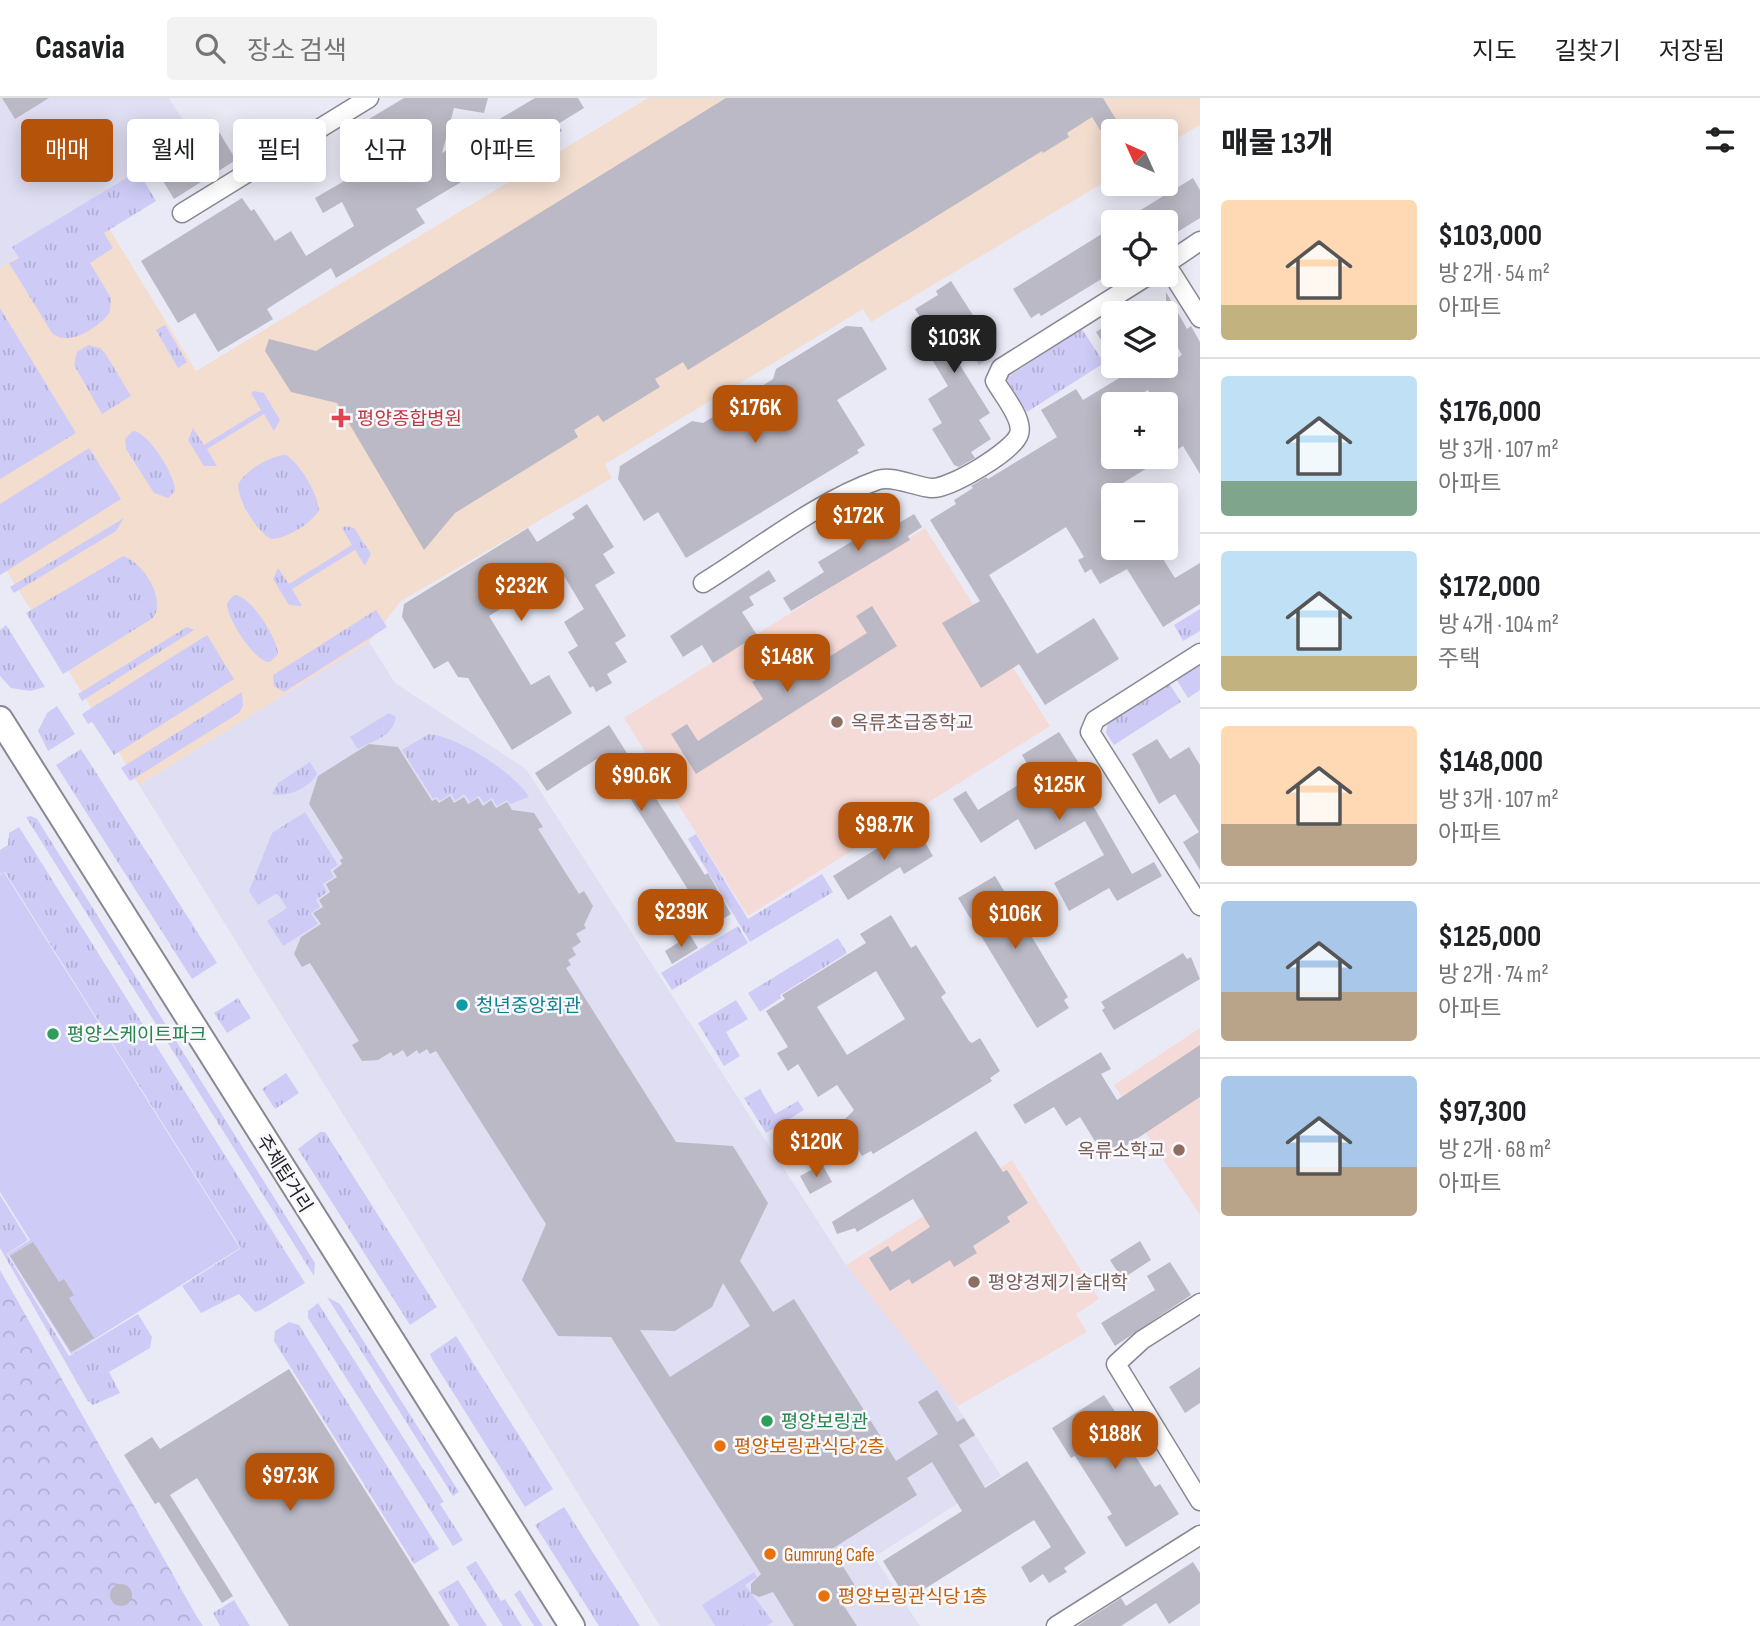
<!DOCTYPE html>
<html lang="ko">
<head>
<meta charset="utf-8">
<style>
	:root { --surface:#fff; --page:#f2f2f2; --text:#202124; --muted:#757577; --line:#e0e0e0; --accent:#b45309 }
	body { margin:0; font-family:"Sofia Sans Condensed","Noto Sans KR",sans-serif; background:var(--page); color:var(--text); height:100vh; display:flex; flex-direction:column; font-size:26px; white-space:nowrap }
	* { box-sizing:border-box; margin:0 }
	p { font-size:23px; color:var(--muted) }
	.icon { flex:none; width:38px; height:38px; fill:none; stroke:currentColor; stroke-width:2; stroke-linecap:round; stroke-linejoin:round }
	.map { position:relative; flex:1; overflow:hidden }
	.details { display:flex; flex-direction:column; background:var(--surface); width:560px }
	.details>* { flex:none }
	.top-card { position:absolute; left:21px; top:21px; width:665px; height:63px; display:flex; gap:14px }
	.needle { width:46px; rotate:315deg }
	.controls { position:absolute; left:1101px; top:21px; display:grid; gap:14px }
	.controls a { display:grid; place-items:center; width:77px; height:77px; border-radius:7px; background:var(--surface); box-shadow:0 4px 18px #0003; font-size:35px }
	.price { position:absolute; translate:-50% -60px; padding:0 16px; border-radius:14px; background:var(--accent); color:#fff; font-size:23px; line-height:46px; filter:drop-shadow(0 2px 4px #0008) }
	.price::after { content:''; position:absolute; left:50%; top:42px; width:21px; height:16px; margin-left:-10px; background:inherit; clip-path:polygon(0 0,100% 0,50% 100%) }
	.price.active { background:#222; color:#fff }
	ul { padding:0; list-style:none }
	li { display:flex; align-items:center; gap:21px; height:175px; padding:0 21px }
	li+li { border-top:2px solid var(--line) }
	li span { display:grid; place-items:center; flex:none; width:196px; height:140px; border-radius:7px; color:#555 }
	li>.icon { margin-inline-start:auto }
	span .icon { width:84px; height:84px; fill:#fffc; stroke-width:1 }
	li b { font-size:30px }
	h2 { display:flex; justify-content:space-between; align-items:center; height:84px; padding:0 21px; font-size:30px }
	.pill { padding:0 24px; border-radius:7px; background:var(--surface); box-shadow:0 4px 18px #0003; font-size:24px; line-height:63px }
	.pill.active { background:var(--accent); color:#fff }
	header { display:flex; align-items:center; gap:42px; box-sizing:border-box; height:98px; padding:0 35px; background:var(--surface); border-bottom:2px solid var(--line) }
	header strong { font-size:33px }
	nav { display:flex; gap:38px; margin-inline-start:auto; font-size:24px }
	.search { width:490px; height:63px; background:var(--page); display:flex; align-items:center; gap:18px; box-sizing:border-box; padding:0 24px; border-radius:7px; color:var(--muted); font-size:26px }
	main { display:flex; flex:1; min-height:0 }
	.map>svg:first-child { display:block }
	.built { fill:#dfdef2 }
	.education { fill:#f5dbd8 }
	.medical { fill:#f2ddcf }
	.grass { fill:url(#grass-tufts) }
	.park { fill:url(#park-crowns) }
	.garden { fill:#ceccf7 }
	.building { fill:#bab9c5; fill-rule:evenodd }
	.lines { fill:none; stroke-linecap:round; stroke-linejoin:round }
	.minor-casing { stroke:#888893; stroke-width:21 }
	.secondary-casing { stroke:#888893; stroke-width:28 }
	.minor { stroke:#fff; stroke-width:18 }
	.secondary { stroke:#fff; stroke-width:24 }
	.health-dot { fill:#e0444e; stroke:#f8f8fd; stroke-width:2.5 }
	.education-dot { fill:#8d6e63; stroke:#f8f8fd; stroke-width:2.5 }
	.culture-dot { fill:#0f9aa8; stroke:#f8f8fd; stroke-width:2.5 }
	.leisure-dot { fill:#2e9e5b; stroke:#f8f8fd; stroke-width:2.5 }
	.food-dot { fill:#e8710a; stroke:#f8f8fd; stroke-width:2.5 }
	.labels { text-anchor:middle; stroke-width:5; stroke-linejoin:round; paint-order:stroke }
	.health-label { font-size:19px; fill:#be3a42; stroke:#f8f8fd; text-anchor:start }
	.education-label { font-size:19px; fill:#785e54; stroke:#f8f8fd; text-anchor:start }
	.culture-label { font-size:19px; fill:#0d838f; stroke:#f8f8fd; text-anchor:start }
	.leisure-label { font-size:19px; fill:#27864d; stroke:#f8f8fd; text-anchor:start }
	.street-label { font-size:19px; fill:#242428; stroke:#f8f8fd }
	.food-label { font-size:19px; fill:#c56008; stroke:#f8f8fd; text-anchor:start }
</style>
</head>
<body>
<header>
<strong>Casavia</strong>
<div class="search"><svg class="icon" aria-label="search" viewBox="0 0 24 24"><circle cx="10" cy="10" r="6"/><path d="M15 15l6 6"/></svg>장소 검색</div>
<nav><a>지도</a><a>길찾기</a><a>저장됨</a></nav>
</header>
<main>
<div class="map">
<svg width="1200" height="1528" viewBox="0 0 1200 1528">
	<defs>
		<pattern id="grass-tufts" width="24" height="20" patternUnits="userSpaceOnUse" patternTransform="scale(1.75)"><rect width="24" height="20" fill="#ceccf7"/><path d="M3 7l-1-3M5 7V3M7 7l1-3M15 17l-1-3M17 17v-4M19 17l1-3" fill="none" stroke="#b1afd4"/></pattern>
		<pattern id="park-crowns" width="20" height="18" patternUnits="userSpaceOnUse" patternTransform="scale(1.75)"><rect width="20" height="18" fill="#ceccf7"/><path d="M2 6a3 3 0 1 1 6 0M12 15a3 3 0 1 1 6 0" fill="none" stroke="#b1afd4"/></pattern>
	</defs>
	<rect width="100%" height="100%" fill="#eaeaf6"/>
	<path class="built" d="M0,0H169L193,38L96,109L0,170Z
		M369,544L395,585L526,671L846,1167L944,1288L1001,1378L874,1459L920,1528H660L139,687Z"/>
	<path class="education" d="M925,430L1050,628L748,818L624,620Z
		M1200,930V1117L1114,987Z
		M1012,1062L1099,1201L1076,1216L1087,1234L958,1308L846,1167Z"/>
	<path class="medical" d="M648,0H1200V27L1166,47V33H1113V79L871,224L863,211L605,366L612,380L401,503L369,544L139,687L0,462V170L96,109L196,273Z"/>
	<path class="grass" d="M138,73L156,103L104,135L113,150L90,165L111,200L110,214C100,229 68,250 52,235L9,165L19,160L12,149Z
		M0,210L76,335L0,381Z
		M979,225L997,254L979,267L974,259L987,251L973,229Z
		M165,227L187,264L178,270L156,232Z
		M1082,231L1104,265L1027,314L1006,280Z
		M88,247L100,250L105,255L131,298L102,316L74,267L77,254Z
		M254,293L264,295L280,322L274,333L264,316L207,351L217,368H204L188,342L193,330L204,347L261,312L251,295Z
		M133,333C147,332 176,378 175,393L168,400L154,395L126,351L125,341Z
		M89,350L121,401L0,477V406Z
		M286,357C301,367 317,394 319,412C312,425 286,441 271,441C256,432 239,405 238,387C244,373 271,357 286,357Z
		M124,420L116,433L14,495L10,489Z
		M346,428L354,430L371,456L365,468L355,452L292,491L302,508L289,507L273,481L278,470L289,486L352,447L342,430Z
		M123,458C143,464 167,502 153,520L63,576L26,515Z
		M234,497C250,496 278,541 278,556L270,564C255,565 226,519 227,505Z
		M1200,511V533L1183,543L1174,527Z
		M376,512L387,529L284,594L274,588L273,577Z
		M6,527L45,589L30,593L11,590L0,578V532Z
		M187,529L194,532L82,603L78,596Z
		M207,537L234,581L114,657L92,624L88,626L82,616Z
		M1200,565V592L1188,600L1176,581Z
		M1169,585L1181,604L1114,647L1106,635L1108,624Z
		M242,594L243,608L239,615L130,683L121,670Z
		M57,608L75,636L48,653L38,633L47,615Z
		M389,615L396,619C392,640 373,642 358,651L350,639Z
		M429,636C459,639 513,674 529,699L510,706L507,702L497,708L492,700L484,705L479,698L470,704L464,696L455,703L451,696L440,703L437,699L433,701L402,652Z
		M81,651L217,865L192,881L56,667Z
		M310,664L317,676C310,690 286,700 272,696L278,685Z
		M305,714L338,767L330,772L334,779L323,786L327,794L316,802L320,809L311,815L318,826L283,848L267,823L287,810L277,795L258,807L249,793L272,735Z
		M31,718L37,721L315,1165L314,1178L26,719Z
		M19,729L305,1185L261,1212L255,1214L239,1196L201,1215L182,1188L241,1150L5,774L0,776V752L8,747L9,735Z
		M696,736L748,821L822,776L833,794L750,844L688,741Z
		M738,828L748,845L672,892L661,875Z
		M838,840L847,855L780,897L781,900L760,914L748,895Z
		M238,900L251,920L227,935L214,915Z
		M736,902L748,921L726,934L740,958L724,968L698,925Z
		M286,975L299,995L275,1011L262,991Z
		M760,991L775,1016L798,1003L804,1012L766,1035L744,1000Z
		M320,1034H325L437,1209L410,1227L298,1051Z
		M0,1097L28,1142L7,1156L69,1258L138,1216L152,1239L150,1250L109,1274L120,1295L93,1307L87,1302L0,1150Z
		M327,1199L340,1206L459,1394L453,1398Z
		M318,1205L444,1404L440,1406L463,1442L453,1448L308,1220V1213Z
		M289,1224L299,1227L439,1451L414,1466L274,1243L275,1233Z
		M456,1238L553,1391L525,1409L432,1261L430,1256Z
		M564,1409L640,1528H599L535,1427Z
		M476,1463L501,1503L505,1501L522,1528H503L466,1469Z
		M754,1474L757,1479L745,1487L773,1524L767,1528H715L702,1507Z
		M458,1482L487,1528H459L438,1494Z
		M520,1492L543,1528H534L514,1496Z
		M234,1502L250,1528H220L213,1515Z"/>
	<path class="park" d="M0,1172L197,1519L203,1528H0Z"/>
	<path class="garden" d="M4,774L240,1150L71,1256L8,1156L30,1142L0,1094V777Z"/>
	<path class="building" d="M2,0H49L15,21Z
		M404,0H488L484,15L454,10L442,55L535,0H578L584,10L558,26L562,33L492,75L488,68L416,111L425,125L336,180L331,170L267,211L273,221L218,254L195,215L178,225L141,163L242,100L251,113L254,111L275,143L291,133L306,158L354,128L342,104L323,115L315,100L384,60L364,28L370,24L369,21Z
		M726,0H1103L1123,33H1113V53L1092,19L1067,35L1069,39L1043,55L1042,53L688,272L683,264L655,281L660,289L603,324L598,317L574,332L578,339L455,415L424,452L337,305L291,294L265,253L269,241L316,253Z
		M216,29L236,62L174,101L154,68Z
		M1193,80L1200,92V120L1166,141V124H1121Z
		M1113,129V174L1041,218L1039,215L1031,220L1013,191Z
		M951,183L978,225L967,232L979,251L958,264L990,315L979,322L991,341L971,354L975,360L959,369L954,367L932,331L942,325L928,301L948,288L920,242L930,235L915,211L938,197L936,193Z
		M1166,194L1187,231L1191,228L1200,244V376L1183,348L1118,388L1124,397H1113V450H1156L1175,480L1200,465V506L1163,529L1127,471L1100,486L1091,471L1085,475L1078,462L1084,459L1066,429L989,477L1037,556L1094,520L1119,561L1045,607L1019,566L981,590L942,525L980,503L930,422L956,406L954,402L973,390L971,388L986,379L988,381L1057,339L1041,312L1076,291L1083,302L1121,279L1115,268H1166L1182,257L1166,228ZM1148,292L1157,306H1166V359H1113V306H1124Z
		M1113,223V261L1096,234Z
		M846,228L862,229L887,271L837,302L865,347L857,352L859,355L686,460L658,414L644,423L618,381L620,368L692,323L703,325L773,281L776,271Z
		M886,403L899,425L914,416L922,429L908,438L910,442L791,513L783,500L824,474L818,464L874,430L866,416Z
		M587,406L614,449L603,456L615,475L595,487L626,538L615,545L627,564L607,576L612,585L596,594L593,588L590,590L568,554L578,548L564,524L584,511L561,473L489,518L531,587L549,577L572,615L512,652L468,580L458,579L448,563L434,571L402,519L404,506L528,430L537,444L575,420L572,416Z
		M769,472L776,483L749,499L754,507L742,514L757,537L713,565L702,547L683,559L670,538Z
		M872,508L897,548L696,676L671,636L687,626L698,643L763,601L752,584L790,560L800,577L867,535L856,518Z
		M609,627L705,777L708,775L731,816L711,828L603,657L547,693L535,675Z
		M1059,634L1087,678L1079,683L1132,776L1154,764L1162,778L1117,803L1109,790L1069,813L1054,785L1104,757L1085,723L1035,752L1018,721L981,745L953,701L966,693L978,712L1034,677L1022,657Z
		M1157,641L1170,661L1189,649L1200,667V772L1183,744L1199,734L1175,696L1159,706L1132,656Z
		M369,646L398,649L432,703L436,701L439,705L450,698L454,705L464,699L468,706L478,700L483,708L491,702L496,710L507,704L512,712L534,715L543,729L538,731L579,796L584,793L593,808L584,827L586,830L576,836L581,844L572,850L576,857L568,862L571,867L566,870L676,1044L733,1048L768,1105L740,1163L773,1214L794,1201L896,1363L938,1336L918,1304L937,1292L957,1324L964,1320L975,1337L959,1347L985,1390L1027,1363L1086,1455L1064,1470L1067,1474L1049,1485L1043,1476L1030,1485L1021,1469L1051,1449L1034,1422L907,1502L883,1463L962,1413L932,1364L907,1380L917,1397L832,1451L859,1494L842,1505L857,1528H794L773,1494L759,1499L751,1495V1486L761,1476L611,1239L558,1238L522,1182L546,1126L436,953L430,956L427,951L419,956L417,952L407,959L403,952L393,958L391,954L378,962L362,963L352,947L359,943L310,865L302,869L294,856L301,839L321,826L313,815L323,809L319,802L330,794L326,786L337,779L333,773L342,766L340,762L343,760L309,706L318,678ZM723,1185L750,1228L670,1279L640,1232L675,1233L712,1209Z
		M915,727L933,758L904,776L900,769L848,802L833,778Z
		M995,778L1068,899L1064,902L1069,910L1037,930L958,800Z
		M891,817L911,850L916,847L946,895L941,899L969,943L972,945L980,940L1000,973L990,980L992,983L944,1013L873,1056L871,1053L862,1058L841,1025L854,1012L837,987L818,999L798,966L788,973L777,955L788,949L766,913L785,901L782,897L866,845L860,836ZM876,873L905,921L847,957L817,909Z
		M690,837L698,850L672,866L665,853Z
		M1183,855L1187,861L1191,859L1200,881L1114,932L1102,912L1105,910L1101,904Z
		M1200,947V999L1106,1061L1080,1019L1066,1028L1054,1009L1025,1026L1013,1007L1101,954L1111,971L1101,976L1117,1002Z
		M976,1033L1003,1074L1007,1072L1028,1105L1007,1119L1010,1124L973,1148L977,1155L954,1169L950,1162L912,1186L909,1181L890,1193L869,1160L888,1148L892,1154L930,1129L913,1101L857,1134L855,1130L837,1136L832,1124Z
		M822,1066L832,1084L810,1096L800,1078Z
		M1140,1143L1151,1162L1122,1181L1110,1162Z
		M33,1144L59,1184L64,1181L74,1197L69,1200L94,1240L71,1254L10,1158Z
		M1170,1164L1191,1197L1115,1248L1101,1225L1155,1192L1147,1178Z
		M1200,1269V1305L1185,1315L1169,1289Z
		M289,1271L415,1472L450,1528H289L197,1380L170,1397L233,1498L222,1505L159,1404L155,1406L124,1357L152,1339L160,1351Z
		M1104,1297L1124,1327L1118,1331L1155,1389L1160,1386L1179,1416L1126,1449L1107,1419L1112,1416L1075,1358L1071,1360L1052,1330Z
		M1193,1464L1200,1475V1505L1169,1526L1156,1505L1121,1528H1077L1121,1500L1126,1508Z
		M110 1497a11 11 0 1 1 22 0a11 11 0 1 1-22 0Z"/>
	<g class="lines">
		<g class="minor-casing">
			<path id="minor" d="M182,115L369,0
				M1166,166L1200,220
				M1166,166L1200,143
				M703,485C758,451 818,403 878,382C893,377 916,389 931,390C948,392 1014,353 1019,336C1024,321 1002,296 995,283L1001,270L1149,177
				M1200,555L1095,622L1090,634L1200,808
				M1200,1205L1142,1242L1116,1266L1200,1403
				M1056,1528L1200,1437"/>
		</g>
		<g class="secondary-casing">
			<path id="secondary" d="M0,621L572,1528"/>
		</g>
		<use href="#minor" class="minor"/>
		<use href="#secondary" class="secondary"/>
	</g>
	<path class="health-dot" d="M337.5 309.5h7v7h7v7h-7v7h-7v-7h-7v-7h7z"/>
	<g class="education-dot">
		<circle cx="837" cy="624" r="7"/>
		<circle cx="1179" cy="1052" r="7"/>
		<circle cx="974" cy="1184" r="7"/>
	</g>
	<circle class="culture-dot" cx="462" cy="907" r="7"/>
	<g class="leisure-dot">
		<circle cx="53" cy="936" r="7"/>
		<circle cx="767" cy="1323" r="7"/>
	</g>
	<g class="food-dot">
		<circle cx="720" cy="1348" r="7"/>
		<circle cx="770" cy="1456" r="7"/>
		<circle cx="824" cy="1498" r="7"/>
	</g>
	<g class="labels">
		<g class="health-label">
			<text x="357" y="327">평양종합병원</text>
		</g>
		<g class="education-label">
			<text x="851" y="631">옥류초급중학교</text>
			<text x="1165" y="1059" text-anchor="end">옥류소학교</text>
			<text x="988" y="1191">평양경제기술대학</text>
		</g>
		<g class="culture-label">
			<text x="476" y="914">청년중앙회관</text>
		</g>
		<g class="leisure-label">
			<text x="67" y="943">평양스케이트파크</text>
			<text x="781" y="1330">평양보링관</text>
		</g>
		<g class="street-label">
			<text transform="translate(285 1075) rotate(58)" y="7">주체탑거리</text>
		</g>
		<g class="food-label">
			<text x="734" y="1355">평양보링관식당 2층</text>
			<text x="784" y="1463">Gumrung Cafe</text>
			<text x="838" y="1505">평양보링관식당 1층</text>
		</g>
	</g>
</svg>
<div class="controls">
<a><svg class="needle" viewBox="-14 -14 28 28"><path d="M0-13l5 13h-10z" fill="#e53935"/><path d="M0 13l5-13h-10z" fill="#757577"/></svg></a>
<a><svg class="icon" aria-label="locate" viewBox="0 0 24 24"><circle cx="12" cy="12" r="6"/><path d="M12 2v4M12 18v4M2 12h4M18 12h4"/></svg></a>
<a><svg class="icon" aria-label="layers" viewBox="0 0 24 24"><path d="M12 4l9 5-9 5-9-5zM3 14l9 5 9-5"/></svg></a>
<a>+</a>
<a>−</a>
</div>
<b class="price active" style="left:954px;top:277px">$103K</b>
<b class="price" style="left:755px;top:347px">$176K</b>
<b class="price" style="left:858px;top:455px">$172K</b>
<b class="price" style="left:521px;top:525px">$232K</b>
<b class="price" style="left:787px;top:596px">$148K</b>
<b class="price" style="left:641px;top:715px">$90.6K</b>
<b class="price" style="left:1059px;top:724px">$125K</b>
<b class="price" style="left:884px;top:764px">$98.7K</b>
<b class="price" style="left:681px;top:851px">$239K</b>
<b class="price" style="left:1015px;top:853px">$106K</b>
<b class="price" style="left:816px;top:1081px">$120K</b>
<b class="price" style="left:1115px;top:1373px">$188K</b>
<b class="price" style="left:290px;top:1415px">$97.3K</b>
<div class="top-card">
<a class="pill active">매매</a>
<a class="pill">월세</a>
<a class="pill">필터</a>
<a class="pill">신규</a>
<a class="pill">아파트</a>
</div>
</div>
<section class="details">
<h2>매물 13개<svg class="icon" aria-label="filters" viewBox="0 0 24 24"><path d="M4 7h16M4 17h16"/><circle cx="9" cy="7" r="2"/><circle cx="15" cy="17" r="2"/></svg></h2>
<ul>
<li><span style="background:linear-gradient(#ffd9b3 75%,#c2b280 0)"><svg class="icon" aria-label="home" viewBox="0 0 24 24"><path d="M3 11l9-7 9 7M6 9v11h12V9"/></svg></span><div><b>$103,000</b><p>방 2개 · 54 m²</p><p>아파트</p></div></li>
<li><span style="background:linear-gradient(#bfe0f5 75%,#7fa58c 0)"><svg class="icon" aria-label="home" viewBox="0 0 24 24"><path d="M3 11l9-7 9 7M6 9v11h12V9"/></svg></span><div><b>$176,000</b><p>방 3개 · 107 m²</p><p>아파트</p></div></li>
<li><span style="background:linear-gradient(#bfe0f5 75%,#c2b280 0)"><svg class="icon" aria-label="home" viewBox="0 0 24 24"><path d="M3 11l9-7 9 7M6 9v11h12V9"/></svg></span><div><b>$172,000</b><p>방 4개 · 104 m²</p><p>주택</p></div></li>
<li><span style="background:linear-gradient(#ffd9b3 70%,#b9a48a 0)"><svg class="icon" aria-label="home" viewBox="0 0 24 24"><path d="M3 11l9-7 9 7M6 9v11h12V9"/></svg></span><div><b>$148,000</b><p>방 3개 · 107 m²</p><p>아파트</p></div></li>
<li><span style="background:linear-gradient(#a9c7e8 65%,#b9a48a 0)"><svg class="icon" aria-label="home" viewBox="0 0 24 24"><path d="M3 11l9-7 9 7M6 9v11h12V9"/></svg></span><div><b>$125,000</b><p>방 2개 · 74 m²</p><p>아파트</p></div></li>
<li><span style="background:linear-gradient(#a9c7e8 65%,#b9a48a 0)"><svg class="icon" aria-label="home" viewBox="0 0 24 24"><path d="M3 11l9-7 9 7M6 9v11h12V9"/></svg></span><div><b>$97,300</b><p>방 2개 · 68 m²</p><p>아파트</p></div></li>
</ul>
</section>
</main>
</body>
</html>
